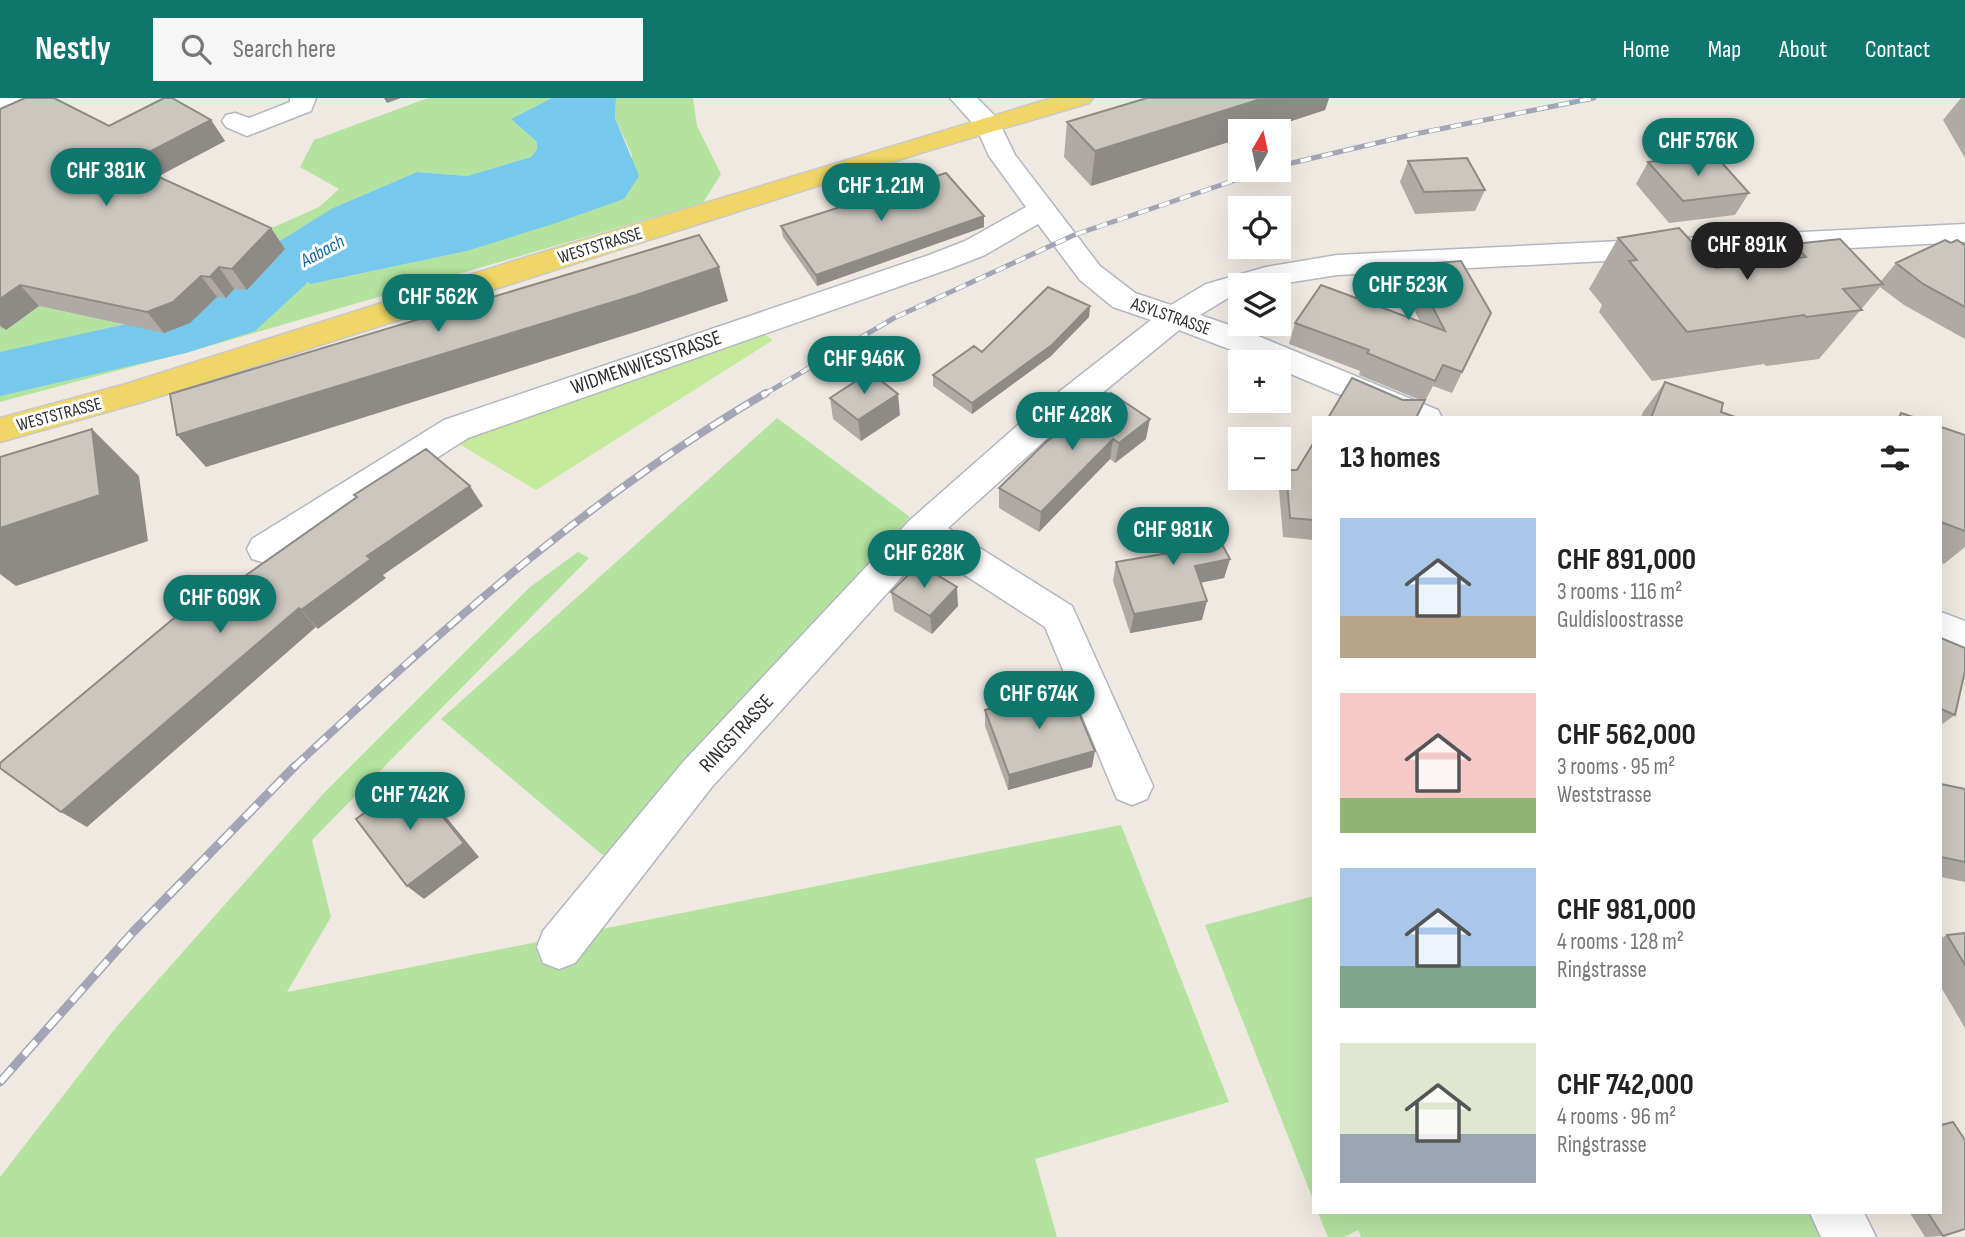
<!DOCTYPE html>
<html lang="en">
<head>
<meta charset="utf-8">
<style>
	:root { --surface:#fff; --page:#f6f6f6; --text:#222; --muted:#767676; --accent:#0f766e }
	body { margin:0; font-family:"Sofia Sans Condensed",sans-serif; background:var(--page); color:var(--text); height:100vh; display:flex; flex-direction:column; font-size:26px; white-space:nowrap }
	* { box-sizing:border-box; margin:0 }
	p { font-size:23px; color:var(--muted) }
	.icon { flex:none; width:38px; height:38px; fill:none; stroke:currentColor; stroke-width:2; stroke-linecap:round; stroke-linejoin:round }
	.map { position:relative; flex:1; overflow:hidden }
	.sheet { position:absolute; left:1312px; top:318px; width:630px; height:798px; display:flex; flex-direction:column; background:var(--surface); border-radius:0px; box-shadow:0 7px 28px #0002 }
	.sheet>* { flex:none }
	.needle { width:46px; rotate:9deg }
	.controls { position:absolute; left:1228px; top:21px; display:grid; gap:14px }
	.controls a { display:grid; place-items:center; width:63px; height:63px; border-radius:0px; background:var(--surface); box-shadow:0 7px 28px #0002; font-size:35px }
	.price { position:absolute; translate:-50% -60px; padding:0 16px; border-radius:24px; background:var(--accent); color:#fff; font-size:23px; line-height:46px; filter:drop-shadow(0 2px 4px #0008) }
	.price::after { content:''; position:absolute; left:50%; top:42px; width:21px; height:16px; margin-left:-10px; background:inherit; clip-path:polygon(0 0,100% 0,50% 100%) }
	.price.active { background:#222; color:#fff }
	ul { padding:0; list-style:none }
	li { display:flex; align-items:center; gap:21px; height:175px; padding:0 28px }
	li span { display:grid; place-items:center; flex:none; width:196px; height:140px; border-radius:0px; color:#555 }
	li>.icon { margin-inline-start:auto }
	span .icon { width:84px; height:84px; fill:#fffc; stroke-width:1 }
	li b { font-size:30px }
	h2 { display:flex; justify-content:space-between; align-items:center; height:84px; padding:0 28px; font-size:30px }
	header { display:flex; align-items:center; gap:42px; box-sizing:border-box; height:98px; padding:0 35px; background:var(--accent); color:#fff }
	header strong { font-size:33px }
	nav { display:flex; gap:38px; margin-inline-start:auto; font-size:24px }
	.search { width:490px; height:63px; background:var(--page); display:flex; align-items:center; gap:18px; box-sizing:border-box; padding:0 24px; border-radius:0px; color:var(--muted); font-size:26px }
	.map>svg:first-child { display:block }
	.green { fill:#b3e39f }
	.pitch { fill:#c5ea9c }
	.water { fill:#77c8ed }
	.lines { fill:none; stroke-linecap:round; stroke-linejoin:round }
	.river { fill:#77c8ed; fill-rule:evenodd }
	.minor-casing { stroke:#b4b6c1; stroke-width:3 }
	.major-casing { stroke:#c9c9c9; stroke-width:3 }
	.minor { fill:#fff; fill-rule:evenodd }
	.major { fill:#efd666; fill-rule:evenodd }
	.rail-far2-casing { stroke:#a3a5b7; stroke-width:5 }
	.rail-far1-casing { stroke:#a3a5b7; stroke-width:8 }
	.rail-casing { stroke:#a3a5b7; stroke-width:9 }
	.rail-far2 { stroke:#fff; stroke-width:3.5; stroke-dasharray:11; stroke-linecap:butt }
	.rail-far1 { stroke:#fff; stroke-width:5; stroke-dasharray:15; stroke-linecap:butt }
	.rail { stroke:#fff; stroke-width:6; stroke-dasharray:18; stroke-linecap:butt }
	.wall { fill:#afaba4 }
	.shaded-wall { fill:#8e8b86 }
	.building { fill:#cbc7bf; stroke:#8e8b86; stroke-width:2 }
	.labels { text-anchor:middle; stroke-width:6; stroke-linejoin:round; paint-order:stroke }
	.far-street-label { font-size:18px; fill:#2e2e2e; stroke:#fff }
	.far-water-label { font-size:19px; font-style:italic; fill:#10679f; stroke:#fff }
	.street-label { font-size:21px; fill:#2e2e2e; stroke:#fff }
</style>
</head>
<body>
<header>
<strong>Nestly</strong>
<div class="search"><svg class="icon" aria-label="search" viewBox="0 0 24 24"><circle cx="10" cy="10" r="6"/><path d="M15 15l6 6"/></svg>Search here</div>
<nav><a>Home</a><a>Map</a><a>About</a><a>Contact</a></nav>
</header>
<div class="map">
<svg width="1965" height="1139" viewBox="0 0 1965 1139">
	<rect width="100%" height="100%" fill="#efe9e1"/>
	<path class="green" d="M428,0H552L511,21L537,44V51L531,59L467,78L417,74L333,110L323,118L284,173L311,186L467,153L624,101L632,57L615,20L616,0H693L697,28L721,76L703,105L206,249L0,304V229L6,232L39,208L164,235L190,225L217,199L226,200L234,191L245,142L319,109L339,91L300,69L314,42Z
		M777,320L910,419L605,759L441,621Z
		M578,454L589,460L312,742L331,819L287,894L1121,727L1229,1004L1035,1061L1057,1139H0V1079L118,927L323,696L530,489Z
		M1314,798V1104L1205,827Z
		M1318,1115H1816L1830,1139H1361L1358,1132L1344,1139H1328Z"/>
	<path class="pitch" d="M759,232L773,242L536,392L459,346L479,333Z"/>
	<path class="water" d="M552,0H616L615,20L639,78L624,101L556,125L467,153L311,186L284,173L259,156L333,110L417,74L467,78L531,59L537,51V44L511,21Z"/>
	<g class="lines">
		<path class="river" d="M284,154L305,159L314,173L305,187L255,233L186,255L0,298V254L176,215L211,203L263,159Z"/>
		<g class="minor-casing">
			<path id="minor" d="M0,0H33L29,5L0,17Z
				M290,0H316L311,13L247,38L226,29L222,23L226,17L235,15L249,20L290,4Z
				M950,0H977L997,20L1015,57L1100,168L1135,195L1171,207L1206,186L1266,169L1337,157L1965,126V144L1337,177L1274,187H1241V196L1228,200L1200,217L1241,231L1438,312L1442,320H1395L1279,271V264H1263L1179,232L1051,337L948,430L1072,508L1153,688L1147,701L1132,707L1117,701L1045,529L926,452L711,690L575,865L559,871L543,865L537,849L543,833L683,664L910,422L1027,319L1151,222L1113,209L1080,182L1038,126L985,157L949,171L468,340L278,461L265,465L252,461L247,451L252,441L444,322L929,157L965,143L1026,109L989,58L976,29Z
				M1941,514L1965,523V556L1941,547Z
				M1810,1115H1864L1876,1139H1821Z"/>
		</g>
		<g class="major-casing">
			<path id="major" d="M1052,0H1093L1089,5L927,53L142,304L0,344V320L126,286L517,162Z"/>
		</g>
		<use href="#minor" class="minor"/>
		<use href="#major" class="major"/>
		<g class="rail-far2-casing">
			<path id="rail-far2" d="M1279,68L1415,36L1594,0
				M763,297L894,220L1074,137L1265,72"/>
		</g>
		<g class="rail-far1-casing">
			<path id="rail-far1" d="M293,670C440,532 592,397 766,295"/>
		</g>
		<g class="rail-casing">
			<path id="rail" d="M0,984L133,834L295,668"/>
		</g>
		<use href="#rail-far2" class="rail-far2"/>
		<use href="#rail-far1" class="rail-far1"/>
		<use href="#rail" class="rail"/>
	</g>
	<path class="wall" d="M1147,0H1329L1325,12L1261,33H1241V40L1091,88L1064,59L1067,24Z
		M1961,0H1965V60L1943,22Z
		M0,11L109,28L211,22L225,43L158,78L285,151L247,192L234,191L226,200L217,199L190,225L164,235L39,208L6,232L0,229Z
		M1408,63L1485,92L1475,113L1415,116L1400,84Z
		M1648,64L1749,95L1735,117L1669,125L1636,86Z
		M984,118V129L817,188L783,139L781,128Z
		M1618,140L1716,170L1782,162L1794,146L1881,183L1896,165L1951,145L1965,147V241L1904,207L1880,189L1819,261L1766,268L1764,266L1652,283L1599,214L1602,207L1589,191Z
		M1411,167L1491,215L1452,295L1433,288L1416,320H1328L1403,302H1420L1359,277L1360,273L1289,246L1295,225L1420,224L1403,188Z
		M1090,208L1089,219L1051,258L972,316L933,288V277L982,254Z
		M1665,284L1721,314L1738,320H1641L1643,314Z
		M1111,295L1146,341L1115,365L1110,361L1039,434L999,410V390Z
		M830,300L900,317L861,343L833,321Z
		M1941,329L1965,337V449L1944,466L1941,465Z
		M1314,344V442L1283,439L1279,392L1286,372H1297Z
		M1162,423L1230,461L1224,480L1201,484L1202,522L1130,535L1113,483L1116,464L1163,456L1157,442Z
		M891,494L958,508L932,536L894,513Z
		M1941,540L1955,617L1941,627Z
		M985,612L1092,669L1008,692L985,628Z
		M1941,686L1965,691V784L1941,779Z
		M1965,835V930L1941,889V840L1947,837Z
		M1953,1024L1943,1138L1925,1139L1910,1115H1941V1026Z"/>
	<path class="shaded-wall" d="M384,0H401L387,5Z
		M1264,0H1329L1325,12L1261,33H1241V40L1091,88L1095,53Z
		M211,22L225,43L144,86L128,65Z
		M984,118V129L817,188L816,177Z
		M271,130L285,151L247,192L232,171Z
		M219,169L234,191L226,200L210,179Z
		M719,169L728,203L648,230L206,369L177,337Z
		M201,178L217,199L190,225L164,235L147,214Z
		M20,187L39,208L6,232L0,227V201Z
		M1090,208L1089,219L1051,258L972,316V305Z
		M898,296L900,317L861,343L858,322Z
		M1150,321L1146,341L1115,365L1119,345Z
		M92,331L139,378L148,443L16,488L0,476V430Z
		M1113,341L1110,361L1039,434L1041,414Z
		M470,388L483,408L383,477L386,480L318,531L301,512L367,458Z
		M1230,461L1224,480L1190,487L1195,468Z
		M957,489L958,508L932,536L930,518Z
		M1207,503L1202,522L1130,535L1134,516Z
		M299,510L316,529L87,729L61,714Z
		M1095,653L1092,669L1008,692L1009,677Z
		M412,681L428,697L479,759L424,801L407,788Z"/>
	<path class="building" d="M25,0H54L109,28L164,0H172L211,22L128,65L271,130L232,171L219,169L210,179L201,178L173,204L147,214L20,187L0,201V11Z
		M1147,0H1264L1095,53L1067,24Z
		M1714,56L1749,95L1683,103L1648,64Z
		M1467,60L1485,92L1424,94L1408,63Z
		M946,75L984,118L816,177L781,128Z
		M1679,130L1716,170L1806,159L1794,146L1840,141L1883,186L1843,191L1862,212L1806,219L1804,217L1687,234L1629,163L1637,162L1618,140Z
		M699,137L719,169L636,197L177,337L170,296Z
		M1945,142L1951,145L1957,142L1965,147V209L1923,186L1896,165Z
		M1461,163L1491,215L1462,274L1443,267L1435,283L1367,255L1369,252L1295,225L1321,187L1445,233L1411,167Z
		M1048,189L1090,208L1052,247L972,305L933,277L974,248L982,254Z
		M870,274L898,296L858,322L830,300Z
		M1352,280L1403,302H1425L1416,320H1328Z
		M1665,284L1723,305L1721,314L1738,320H1651Z
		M1111,295L1150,321L1119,345L1113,341L1041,414L999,390L1046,344Z
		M1901,315L1916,320H1899Z
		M1941,329L1965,337V433L1941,424Z
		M92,331L100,397L0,430V359Z
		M1314,344V422L1290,420L1286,372H1297Z
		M426,351L470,388L367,458L371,461L301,512L299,510L61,714L0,670V665L197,501L205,506L357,399L354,397Z
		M1205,415L1230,461L1195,468L1207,503L1134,516L1116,464L1174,454L1162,423Z
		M919,466L957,489L930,518L891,494Z
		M1941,540L1965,550V573L1955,617L1941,611Z
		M1068,589L1095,653L1009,677L985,612Z
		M412,681L464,745L407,788L356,721Z
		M1941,686L1965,691V764L1941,759Z
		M1965,835V867L1947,837Z
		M1953,1024L1965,1042V1131L1943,1138L1928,1115H1941V1027Z"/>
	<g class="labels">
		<g class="far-street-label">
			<text transform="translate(600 147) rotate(-17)" y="6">WESTSTRASSE</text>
			<text transform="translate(1171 218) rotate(19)" y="6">ASYLSTRASSE</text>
			<text transform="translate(59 316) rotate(-15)" y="6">WESTSTRASSE</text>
		</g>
		<g class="far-water-label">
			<text transform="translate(322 152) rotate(-28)" y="7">Aabach</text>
		</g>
		<g class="street-label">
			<text transform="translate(646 264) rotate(-19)" y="7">WIDMENWIESSTRASSE</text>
			<text transform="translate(736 635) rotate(-47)" y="7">RINGSTRASSE</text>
		</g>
	</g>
</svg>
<div class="controls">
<a><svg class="needle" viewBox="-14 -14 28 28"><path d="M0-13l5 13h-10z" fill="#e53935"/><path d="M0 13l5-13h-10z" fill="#767676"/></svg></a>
<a><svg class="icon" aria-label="locate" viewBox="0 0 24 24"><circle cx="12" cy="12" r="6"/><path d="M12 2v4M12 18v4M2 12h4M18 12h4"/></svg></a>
<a><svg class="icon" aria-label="layers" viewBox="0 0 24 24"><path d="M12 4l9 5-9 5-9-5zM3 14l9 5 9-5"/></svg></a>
<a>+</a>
<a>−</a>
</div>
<b class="price" style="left:1698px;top:80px">CHF 576K</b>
<b class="price" style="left:106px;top:110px">CHF 381K</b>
<b class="price" style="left:881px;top:125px">CHF 1.21M</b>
<b class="price active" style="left:1747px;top:184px">CHF 891K</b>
<b class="price" style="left:1408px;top:224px">CHF 523K</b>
<b class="price" style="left:438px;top:236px">CHF 562K</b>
<b class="price" style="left:864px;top:298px">CHF 946K</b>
<b class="price" style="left:1072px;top:354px">CHF 428K</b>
<b class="price" style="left:1173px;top:469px">CHF 981K</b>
<b class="price" style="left:924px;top:492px">CHF 628K</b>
<b class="price" style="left:220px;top:537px">CHF 609K</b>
<b class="price" style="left:1039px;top:633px">CHF 674K</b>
<b class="price" style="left:410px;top:734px">CHF 742K</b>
<section class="sheet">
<h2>13 homes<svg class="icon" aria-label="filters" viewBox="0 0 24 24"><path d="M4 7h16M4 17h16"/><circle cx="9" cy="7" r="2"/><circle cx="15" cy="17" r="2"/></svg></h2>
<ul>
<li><span style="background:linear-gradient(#a9c7e8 70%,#b9a48a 0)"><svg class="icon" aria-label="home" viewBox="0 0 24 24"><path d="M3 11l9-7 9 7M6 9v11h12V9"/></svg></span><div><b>CHF 891,000</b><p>3 rooms · 116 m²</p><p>Guldisloostrasse</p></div></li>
<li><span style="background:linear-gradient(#f6c9c9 75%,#8fb573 0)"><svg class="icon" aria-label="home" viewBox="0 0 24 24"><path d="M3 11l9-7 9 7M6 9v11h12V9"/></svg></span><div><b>CHF 562,000</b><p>3 rooms · 95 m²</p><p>Weststrasse</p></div></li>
<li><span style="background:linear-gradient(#a9c7e8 70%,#7fa58c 0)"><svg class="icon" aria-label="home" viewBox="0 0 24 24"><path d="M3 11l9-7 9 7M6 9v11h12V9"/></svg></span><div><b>CHF 981,000</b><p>4 rooms · 128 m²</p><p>Ringstrasse</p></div></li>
<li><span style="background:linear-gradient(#dfe7d0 65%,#9aa5b1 0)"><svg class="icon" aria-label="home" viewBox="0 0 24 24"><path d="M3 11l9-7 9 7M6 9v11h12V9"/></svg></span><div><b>CHF 742,000</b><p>4 rooms · 96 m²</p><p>Ringstrasse</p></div></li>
</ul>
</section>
</div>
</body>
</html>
